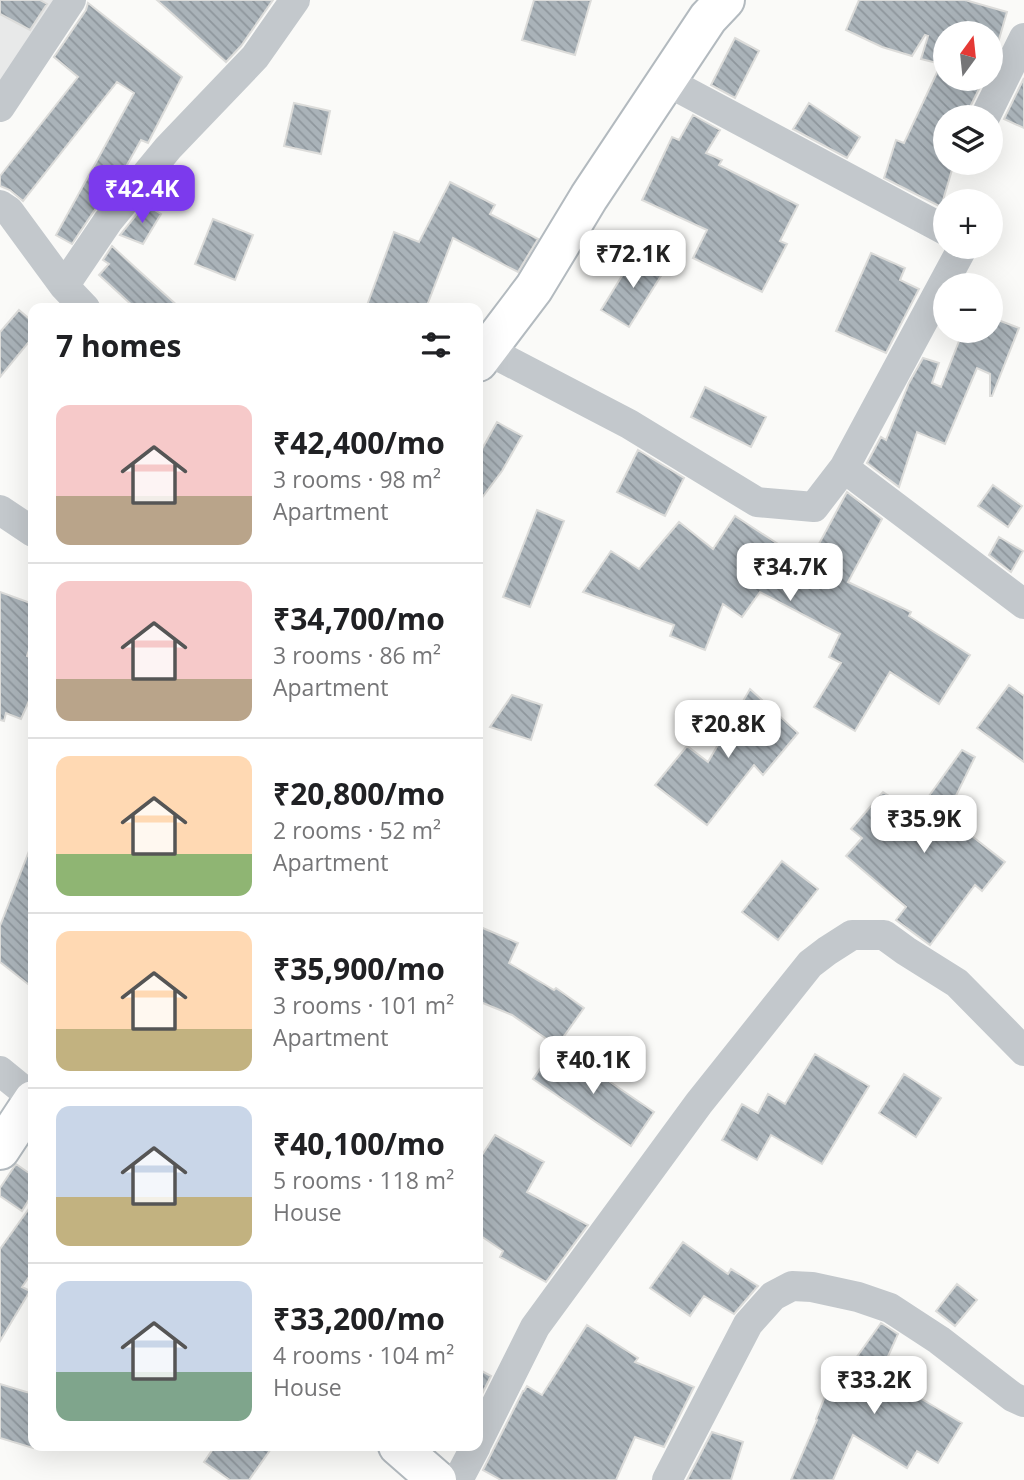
<!DOCTYPE html>
<html lang="en">
<head>
<meta charset="utf-8">
<style>
	:root { --surface:#fff; --page:#f6f6f6; --text:#202124; --muted:#757577; --line:#e0e0e0; --accent:#7c3aed }
	body { margin:0; font-family:"Open Sans",sans-serif; background:var(--page); color:var(--text); height:100vh; display:flex; flex-direction:column; font-size:26px; white-space:nowrap }
	* { box-sizing:border-box; margin:0 }
	p { font-size:23px; color:var(--muted) }
	.icon { flex:none; width:38px; height:38px; fill:none; stroke:currentColor; stroke-width:2; stroke-linecap:round; stroke-linejoin:round }
	.map { position:relative; flex:1; overflow:hidden }
	.side { position:absolute; left:28px; top:303px; width:455px; height:1148px; display:flex; flex-direction:column; background:var(--surface); border-radius:14px; box-shadow:0 7px 28px #0002 }
	.side>* { flex:none }
	.needle { width:46px; rotate:15deg }
	.tools { position:absolute; left:933px; top:21px; display:grid; gap:14px }
	.tools a { display:grid; place-items:center; width:70px; height:70px; border-radius:50%; background:var(--surface); box-shadow:0 7px 28px #0002; font-size:35px }
	.price { position:absolute; translate:-50% -60px; padding:0 16px; border-radius:14px; background:#fff; color:#222; font-size:23px; line-height:46px; filter:drop-shadow(0 2px 4px #0008) }
	.price::after { content:''; position:absolute; left:50%; top:42px; width:21px; height:16px; margin-left:-10px; background:inherit; clip-path:polygon(0 0,100% 0,50% 100%) }
	.price.selected { background:var(--accent); color:#fff }
	ul { padding:0; list-style:none }
	li { display:flex; align-items:center; gap:21px; height:175px; padding:0 28px }
	li+li { border-top:2px solid var(--line) }
	li span { display:grid; place-items:center; flex:none; width:196px; height:140px; border-radius:14px; color:#555 }
	li>.icon { margin-inline-start:auto }
	span .icon { width:84px; height:84px; fill:#fffc; stroke-width:1 }
	li b { font-size:30px }
	h2 { display:flex; justify-content:space-between; align-items:center; height:84px; padding:0 28px; font-size:30px }
	.map>svg:first-child { display:block }
	.built { fill:#e8e9e9 }
	.building { fill:url(#building-back-hatch); stroke:#dcdcda; stroke-width:2 }
	.lines { fill:none; stroke-linecap:round; stroke-linejoin:round }
	.secondary-casing { stroke:#b3babf; stroke-width:42 }
	.street { stroke:#c3c8cc; stroke-width:30 }
	.secondary { stroke:#fff; stroke-width:38 }
</style>
</head>
<body>
<div class="map">
<svg width="1024" height="1480" viewBox="0 0 1024 1480">
	<defs>
		<pattern id="building-back-hatch" width="6" height="6" patternUnits="userSpaceOnUse" patternTransform="scale(1.75)"><rect width="6" height="6" fill="#aab3b9"/><path d="M-1 5l2 2M0 0l6 6M5-1l2 2" fill="none" stroke="#8e969c"/></pattern>
	</defs>
	<rect width="100%" height="100%" fill="#fafaf8"/>
	<path class="built" d="M0,0H59L0,86Z"/>
	<path class="building" d="M0,0H40L47,4L30,30L0,14Z
		M157,0H273L241,46L226,62Z
		M534,0H591L575,55L522,40Z
		M859,0H965L1007,12L995,53H997L990,66V33H945V79H984L969,109L968,117H945V163H964L963,165L954,163L941,207L884,178L896,140L904,143L941,64L921,59L928,36L925,35L912,56L882,47L846,30Z
		M88,3L182,77L148,143L141,140L118,181L94,211L72,244L56,235L134,93L117,82L23,201L10,190L0,186V176L78,77L54,57L86,10Z
		M735,38L759,51L735,98L711,85Z
		M1024,78V128L1004,119Z
		M294,103L330,111L321,154L284,146Z
		M809,103L860,137L847,158L793,129Z
		M693,115L720,130L706,153L722,160L719,165L798,205L780,241L787,244L762,292L693,258L707,230L642,200L672,137L679,140Z
		M450,182L495,205L490,214L538,239L518,272L453,238L426,308H366L394,232L419,242Z
		M145,204L161,214L143,244L120,235Z
		M213,219L253,235L235,280L195,264Z
		M112,246L137,269L180,308H135L99,275L109,264L103,260Z
		M636,253L664,271L629,327L601,310Z
		M871,253L905,268L900,280L919,289L886,353L836,331Z
		M19,310L33,322V337L0,377V332Z
		M990,317L1019,328L992,396H990V374L977,368L945,444L917,432L899,487L867,463L881,437L886,440L909,383L923,358L939,363L932,383L941,387L963,331H990Z
		M705,387L766,417L751,447L691,417Z
		M497,422L522,436L502,471L478,503V456Z
		M638,450L684,478L665,516L617,492Z
		M993,485L1022,506L1008,527L978,506Z
		M847,492L882,519L848,582L911,612L909,616L970,655L939,704L890,672L855,731L814,707L841,663L829,657L840,634L760,592L742,617L723,604L705,650L670,636L674,625L583,592L611,551L639,569L679,522L713,549L735,516L795,555L799,548L813,555Z
		M537,510L564,521L530,607L503,597Z
		M999,537L1023,551L1011,572L989,555Z
		M0,592L33,604V638L27,656L33,659V692L21,719L6,713L4,721L0,720Z
		M1009,685L1024,696V762L977,728Z
		M750,689L798,733L763,775L754,765L707,825L655,785L687,746L708,762Z
		M512,695L542,705L531,740L490,727Z
		M962,750L975,757L946,816L1005,862L982,891L975,885L930,945L896,920L906,907L846,856L862,838L851,829L883,792L916,814Z
		M31,846H33V988L0,962V926Z
		M782,861L818,889L778,940L742,912Z
		M478,926L518,943L509,963L554,990L556,988L584,1008L557,1046L512,1015L478,1001Z
		M556,1045L654,1112L631,1146L533,1079Z
		M815,1054L869,1086L822,1164L771,1135L757,1160L722,1140L742,1104L758,1113L768,1094L785,1104Z
		M904,1074L941,1098L916,1137L879,1113Z
		M495,1135L544,1162L527,1192L588,1225L546,1282L500,1257L503,1251L478,1234V1161Z
		M16,1164L33,1176V1193L22,1211L0,1196V1188Z
		M33,1203V1271L22,1287L30,1291L0,1341V1249Z
		M683,1242L728,1274L731,1269L758,1286L734,1314L704,1296L690,1316L650,1288Z
		M957,1284L977,1300L955,1326L936,1311Z
		M881,1323L898,1334L886,1361L896,1368L888,1379L962,1423L938,1463L917,1451L907,1468L853,1435L833,1480H791L817,1420L816,1419L831,1381L838,1383Z
		M587,1325L638,1358L635,1362L694,1387L664,1447L635,1437L616,1480H501L483,1470L523,1391H524L527,1386L542,1395Z
		M478,1369L491,1376L478,1402Z
		M0,1384L33,1394V1448L0,1438Z
		M712,1432L743,1442L731,1480H687Z
		M215,1446H273L249,1480H230L204,1462Z"/>
	<g class="lines">
		<g class="secondary-casing">
			<path id="secondary" d="M478,362L534,288L589,197L708,18L725,0
				M0,1150L33,1100
				M398,1446L437,1480"/>
		</g>
		<path class="street" d="M666,81L945,230
			M0,107L71,0
			M985,117L1024,38
			M0,205L9,211L64,286L85,308
			M64,286L108,221L168,148L255,57L295,0
			M487,350L629,424L757,502L814,507L844,468L1024,604
			M844,468L963,247
			M0,510L33,532
			M0,1071L33,1098
			M478,1441L535,1327L699,1103L810,964L827,951L852,935H884L906,951L957,983L1024,1051
			M458,1480L476,1446
			M667,1480L748,1324L773,1296L792,1286L812,1287L858,1297L890,1308L939,1340L1013,1397L1024,1402"/>
		<use href="#secondary" class="secondary"/>
	</g>
</svg>
<div class="tools">
<a><svg class="needle" viewBox="-14 -14 28 28"><path d="M0-13l5 13h-10z" fill="#e53935"/><path d="M0 13l5-13h-10z" fill="#757577"/></svg></a>
<a><svg class="icon" aria-label="layers" viewBox="0 0 24 24"><path d="M12 4l9 5-9 5-9-5zM3 14l9 5 9-5"/></svg></a>
<a>+</a>
<a>−</a>
</div>
<b class="price selected" style="left:142px;top:225px">₹42.4K</b>
<b class="price" style="left:633px;top:290px">₹72.1K</b>
<b class="price" style="left:790px;top:603px">₹34.7K</b>
<b class="price" style="left:728px;top:760px">₹20.8K</b>
<b class="price" style="left:924px;top:855px">₹35.9K</b>
<b class="price" style="left:593px;top:1096px">₹40.1K</b>
<b class="price" style="left:874px;top:1416px">₹33.2K</b>
<section class="side">
<h2>7 homes<svg class="icon" aria-label="filters" viewBox="0 0 24 24"><path d="M4 7h16M4 17h16"/><circle cx="9" cy="7" r="2"/><circle cx="15" cy="17" r="2"/></svg></h2>
<ul>
<li><span style="background:linear-gradient(#f6c9c9 65%,#b9a48a 0)"><svg class="icon" aria-label="home" viewBox="0 0 24 24"><path d="M3 11l9-7 9 7M6 9v11h12V9"/></svg></span><div><b>₹42,400/mo</b><p>3 rooms · 98 m²</p><p>Apartment</p></div></li>
<li><span style="background:linear-gradient(#f6c9c9 70%,#b9a48a 0)"><svg class="icon" aria-label="home" viewBox="0 0 24 24"><path d="M3 11l9-7 9 7M6 9v11h12V9"/></svg></span><div><b>₹34,700/mo</b><p>3 rooms · 86 m²</p><p>Apartment</p></div></li>
<li><span style="background:linear-gradient(#ffd9b3 70%,#8fb573 0)"><svg class="icon" aria-label="home" viewBox="0 0 24 24"><path d="M3 11l9-7 9 7M6 9v11h12V9"/></svg></span><div><b>₹20,800/mo</b><p>2 rooms · 52 m²</p><p>Apartment</p></div></li>
<li><span style="background:linear-gradient(#ffd9b3 70%,#c2b280 0)"><svg class="icon" aria-label="home" viewBox="0 0 24 24"><path d="M3 11l9-7 9 7M6 9v11h12V9"/></svg></span><div><b>₹35,900/mo</b><p>3 rooms · 101 m²</p><p>Apartment</p></div></li>
<li><span style="background:linear-gradient(#c9d6e8 65%,#c2b280 0)"><svg class="icon" aria-label="home" viewBox="0 0 24 24"><path d="M3 11l9-7 9 7M6 9v11h12V9"/></svg></span><div><b>₹40,100/mo</b><p>5 rooms · 118 m²</p><p>House</p></div></li>
<li><span style="background:linear-gradient(#c9d6e8 65%,#7fa58c 0)"><svg class="icon" aria-label="home" viewBox="0 0 24 24"><path d="M3 11l9-7 9 7M6 9v11h12V9"/></svg></span><div><b>₹33,200/mo</b><p>4 rooms · 104 m²</p><p>House</p></div></li>
</ul>
</section>
</div>
</body>
</html>
